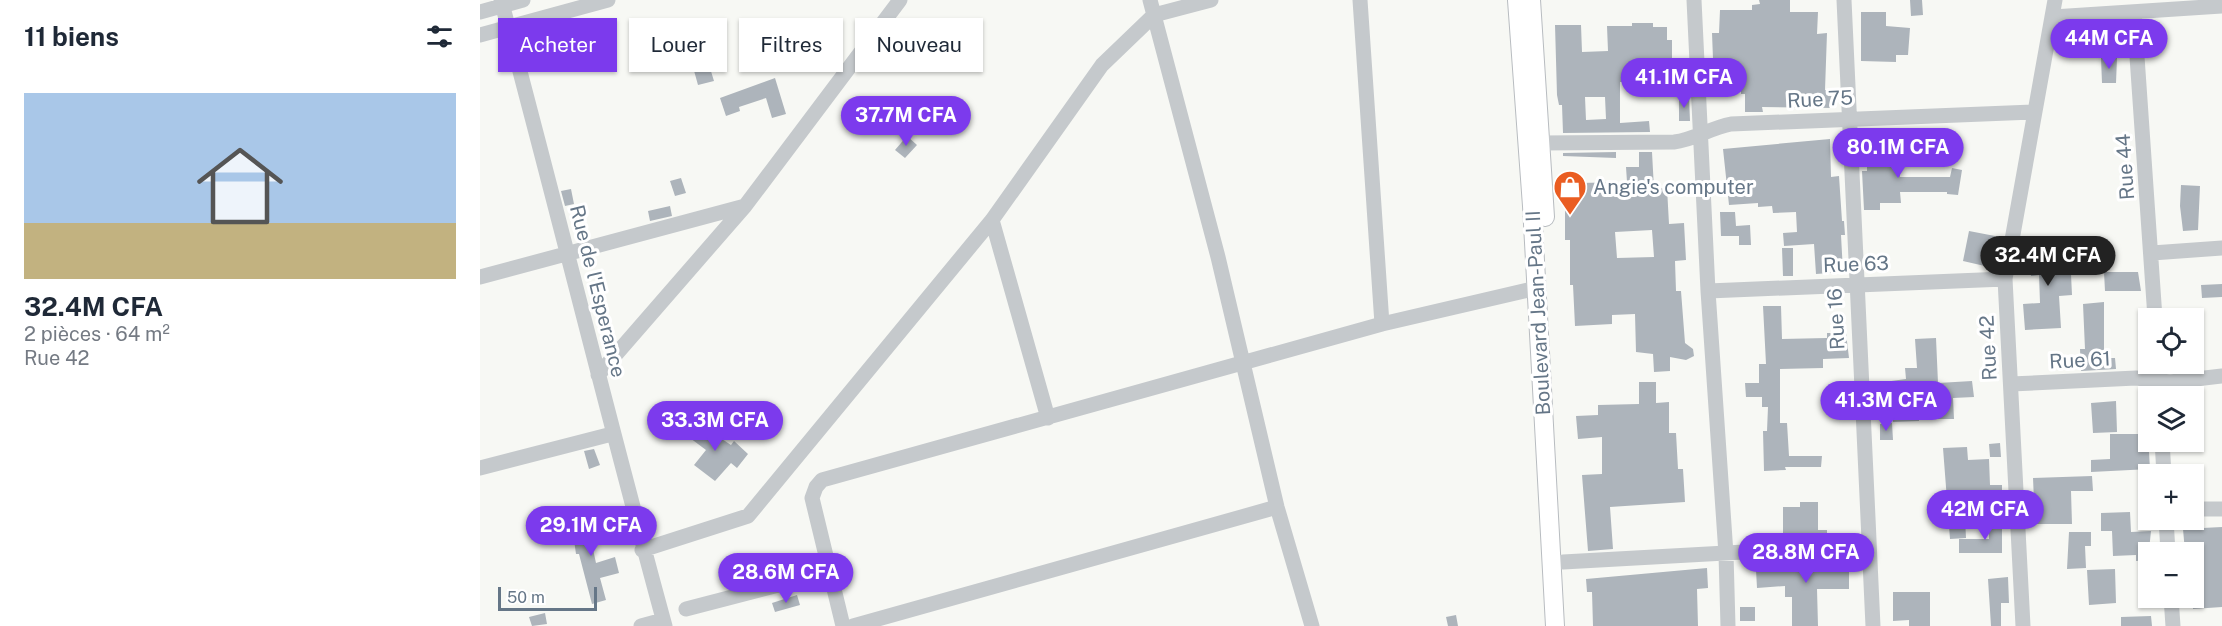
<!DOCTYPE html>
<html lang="fr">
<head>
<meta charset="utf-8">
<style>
	:root { --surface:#fff; --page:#f6f6f7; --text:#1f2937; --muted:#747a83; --accent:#7c3aed }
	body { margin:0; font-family:"Public Sans",sans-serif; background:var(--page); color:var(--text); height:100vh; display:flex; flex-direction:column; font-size:22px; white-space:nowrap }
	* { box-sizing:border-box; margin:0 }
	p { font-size:20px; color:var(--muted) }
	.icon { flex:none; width:33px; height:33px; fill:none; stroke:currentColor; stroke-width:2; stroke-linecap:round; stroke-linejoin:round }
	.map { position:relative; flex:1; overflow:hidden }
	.sheet { display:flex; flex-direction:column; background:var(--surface); width:480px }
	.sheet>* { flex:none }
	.banner { position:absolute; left:18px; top:18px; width:570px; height:54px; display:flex; gap:12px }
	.controls { position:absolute; left:1658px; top:308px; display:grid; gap:12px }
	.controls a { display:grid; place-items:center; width:66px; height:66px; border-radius:0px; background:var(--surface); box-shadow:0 2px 4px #0004; font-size:30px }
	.scale { position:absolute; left:18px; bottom:15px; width:99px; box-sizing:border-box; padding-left:6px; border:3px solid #657687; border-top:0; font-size:16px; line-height:21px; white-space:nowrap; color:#657687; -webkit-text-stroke:4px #fff; paint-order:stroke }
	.price { position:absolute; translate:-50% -51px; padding:0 14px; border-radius:21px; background:var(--accent); color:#fff; font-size:20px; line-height:39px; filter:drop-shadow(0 2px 3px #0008) }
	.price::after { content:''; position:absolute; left:50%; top:36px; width:18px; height:14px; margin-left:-9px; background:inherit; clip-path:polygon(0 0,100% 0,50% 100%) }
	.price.active { background:#222; color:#fff }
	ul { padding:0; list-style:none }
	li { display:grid; align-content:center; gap:12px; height:318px; padding:0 24px }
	li span { display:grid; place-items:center; height:186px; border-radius:0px; color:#555 }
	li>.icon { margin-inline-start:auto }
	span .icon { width:108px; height:108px; fill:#fffc; stroke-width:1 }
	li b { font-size:26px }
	h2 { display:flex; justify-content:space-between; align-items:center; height:72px; padding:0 24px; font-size:26px }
	.pill { padding:0 21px; border-radius:0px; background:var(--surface); box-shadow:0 2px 4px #0004; font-size:21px; line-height:54px }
	.pill.active { background:var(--accent); color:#fff }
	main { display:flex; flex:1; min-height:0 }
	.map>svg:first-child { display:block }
	.building { fill:#adb4bb; fill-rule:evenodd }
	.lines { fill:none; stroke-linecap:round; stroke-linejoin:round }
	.major-casing { stroke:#b8bcc0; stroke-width:20 }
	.minor { stroke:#c5c9cc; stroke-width:15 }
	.major { stroke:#fff; stroke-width:18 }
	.labels { text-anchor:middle; stroke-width:6; stroke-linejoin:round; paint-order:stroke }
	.street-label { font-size:20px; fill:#657687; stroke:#fff }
	.poi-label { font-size:20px; fill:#657687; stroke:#fff; text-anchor:start }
</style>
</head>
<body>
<main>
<section class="sheet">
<h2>11 biens<svg class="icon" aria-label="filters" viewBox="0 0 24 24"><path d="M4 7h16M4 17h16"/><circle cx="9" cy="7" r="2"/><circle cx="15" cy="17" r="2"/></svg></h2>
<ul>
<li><span style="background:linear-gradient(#a9c7e8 70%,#c2b280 0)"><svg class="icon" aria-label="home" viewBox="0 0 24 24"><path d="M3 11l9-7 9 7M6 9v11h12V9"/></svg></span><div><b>32.4M CFA</b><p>2 pièces · 64 m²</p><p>Rue 42</p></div></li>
</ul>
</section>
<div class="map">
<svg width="1742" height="626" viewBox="0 0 1742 626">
	<rect width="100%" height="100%" fill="#f7f8f4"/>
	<path class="building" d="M1279,0H1310V12H1338L1337,34L1347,33L1345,90H1348V96H1354V108L1282,107L1283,112H1265V94H1261V85H1234L1232,33H1239L1240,10H1272V5L1280,4Z
		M1430,0H1442L1443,15L1431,16Z
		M1381,12H1406V26L1430,28L1428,55H1416V62L1381,61Z
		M1152,23H1173V27H1187V40H1192V60H1200V74L1160,75L1161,82H1140V123L1169,121L1170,132L1083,133L1082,105H1079L1077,95L1075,25H1101L1102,52L1128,51L1127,26H1152ZM1105,97H1125L1126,119L1106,120Z
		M49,32L58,59L48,63L40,35Z
		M226,55L234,81L218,85L211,60Z
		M1621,58H1637L1636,83H1622Z
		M295,78L306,114L292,118L286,98L259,107L260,111L246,116L240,98Z
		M1199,96H1209L1210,121H1199Z
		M427,136L437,145L425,158L415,150Z
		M1350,139L1351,177L1359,176L1362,221H1364L1365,235H1361L1363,272L1336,274L1334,244L1304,246L1303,233L1317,232L1316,212L1293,213L1292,206L1278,207V203L1249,205L1243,149Z
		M1420,144V177H1470L1472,168L1482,170L1478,195L1467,194V192H1420L1421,203H1400V210H1384L1382,171H1387V145Z
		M1136,152V158L1083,156V153Z
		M1159,152H1172L1174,189L1187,188L1189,224L1204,223L1206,260L1195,261L1196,291H1201L1205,343L1213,349L1214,356L1206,360L1190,357V371L1174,372L1173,354L1156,352L1155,314L1132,315V324L1095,326L1093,285H1090V240H1085V181L1099,180V183L1147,182L1146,167H1159ZM1172,230L1174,257L1137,258L1135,232Z
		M201,178L206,193L195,196L190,181Z
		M1701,185L1720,186L1718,230L1703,231L1700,206Z
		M91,189L94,204L85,206L81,191Z
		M190,206L192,216L170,221L168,211Z
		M1240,212H1255L1256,226L1270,225L1271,245H1259V236H1241Z
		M1489,231L1515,236L1509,267L1483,261Z
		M1545,243L1575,245V261H1595L1596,274H1591L1592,295L1579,296L1581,328L1545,330L1543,304L1560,303L1559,275L1551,276L1550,254H1545Z
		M1302,248H1313V276H1303Z
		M1624,272H1658L1661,291H1625Z
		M1742,284V297L1722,298L1721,285Z
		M1624,302V358H1635L1636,369L1601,371L1600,349H1605L1603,304Z
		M1283,306H1301L1302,339L1347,338V333H1366L1369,358L1343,359V368L1300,369V423H1307L1309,456H1342L1341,467H1305L1306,470L1284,471L1283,431H1287L1288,407H1282V397H1266L1265,383H1279V364H1286Z
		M1456,338L1458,383L1492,381L1494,397L1473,398L1474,419H1439V421L1413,422L1412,391L1405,392L1404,382L1426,379L1425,368H1437L1435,339Z
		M1159,382H1176V403L1189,402V433H1196L1198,469H1203L1205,502L1130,507L1133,549L1108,551L1102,475L1122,474V437L1098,439L1096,416L1118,415V405L1159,404Z
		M1636,401L1637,432L1613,433L1611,403Z
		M216,422L251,445L254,441L268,454L257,468L251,463L235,481L214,465L226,450L206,435Z
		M1412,423L1413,440H1400V424Z
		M1630,434H1658V452H1669L1670,469L1611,472V460L1630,459Z
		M1520,443L1521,457H1510L1509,444Z
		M1487,447L1488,460L1509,459L1510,485H1522V497L1484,498L1486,538L1470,539L1463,448Z
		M114,449L120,465L109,469L104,451Z
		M1612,476L1613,491H1591L1592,524H1555L1553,478Z
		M1320,502H1338V530H1347V538L1303,540V507H1320Z
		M1650,512L1651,532L1671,531L1668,560L1656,561V555L1633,556L1632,531H1621V513Z
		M114,513L118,528L109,531L116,563L135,557L139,573L120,578L126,600L112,604L99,554H96L91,519Z
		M1509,519H1522V553H1479V539H1509Z
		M1742,527V607L1713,609V552H1705L1703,529Z
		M1589,532H1611V546H1605L1606,568L1587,569Z
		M1348,557V562H1369V589H1337L1338,626H1312V597H1305V586L1277,588L1276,570L1305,569L1306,559Z
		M1227,568L1228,588L1217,589L1218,626H1113L1112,592H1107L1106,579Z
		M1635,569L1636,603L1609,605L1607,570Z
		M1528,577L1529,603H1521V626H1511L1508,579Z
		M1413,592H1450V626H1429V620L1413,621Z
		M317,595L320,605L295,612L292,603Z
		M1260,607H1275V621H1260Z
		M65,613L67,624L52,626L49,617Z
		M976,615L978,626H968L966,617Z
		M1671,616L1672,626H1641V617Z"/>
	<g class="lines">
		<g class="major-casing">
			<path id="major" d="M1037,0L1052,206L1075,626
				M1051,0L1065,217"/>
		</g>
		<path class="minor" d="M21,0C77,208 128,418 185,626
			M670,0L738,257L797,507L832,626
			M880,0L902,324
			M1214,0L1228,291L1246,554L1248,626
			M1364,0L1393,626
			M0,12L43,0
			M1654,13L1675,318
			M1573,17L1742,6
			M0,35L128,0
			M1061,143L1194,142C1214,140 1230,128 1251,124L1553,112
			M512,220L568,418
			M1672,253L1742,248
			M0,277L265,206
			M1228,291L1525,279
			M1677,363L1679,396
			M118,375L265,206L420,0
			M1531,384L1656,378L1690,382L1742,376
			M1682,441L1684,474
			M0,468L132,434
			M1713,509H1742
			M1686,519L1688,552
			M162,550L268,516L512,220L622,65L674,15L731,0
			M1083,562L1388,545
			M1691,597L1693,626
			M206,609L349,572
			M161,626L183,620
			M363,626L332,498L336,487L342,480L902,324L1057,288
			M373,626L797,507
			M1543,626L1525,279L1575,0"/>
		<use href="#major" class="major"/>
	</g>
	<defs>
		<g id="shop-pin" transform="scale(1.725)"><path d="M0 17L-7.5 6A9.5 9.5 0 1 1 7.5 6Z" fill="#ea5d22" stroke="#fff"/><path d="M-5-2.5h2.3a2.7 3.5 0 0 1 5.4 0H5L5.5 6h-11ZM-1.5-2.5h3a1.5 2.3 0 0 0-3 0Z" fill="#fff"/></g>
	</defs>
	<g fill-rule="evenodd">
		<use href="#shop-pin" x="1090" y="187"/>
	</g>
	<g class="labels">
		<g class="street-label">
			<text transform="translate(1340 99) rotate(-3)" y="7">Rue 75</text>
			<text transform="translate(1645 167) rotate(-94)" y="7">Rue 44</text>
			<text transform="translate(1376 264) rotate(-2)" y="7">Rue 63</text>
			<text transform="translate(118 291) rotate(76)" y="7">Rue de l'Esperance</text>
			<text transform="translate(1058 313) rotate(-93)" y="7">Boulevard Jean-Paul II</text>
			<text transform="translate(1356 319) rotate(-93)" y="7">Rue 16</text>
			<text transform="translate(1508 348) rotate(-93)" y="7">Rue 42</text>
			<text transform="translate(1600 360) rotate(-3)" y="7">Rue 61</text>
		</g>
		<g class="poi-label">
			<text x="1113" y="194">Angie's computer</text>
		</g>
	</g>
</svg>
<div class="controls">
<a><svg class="icon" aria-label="locate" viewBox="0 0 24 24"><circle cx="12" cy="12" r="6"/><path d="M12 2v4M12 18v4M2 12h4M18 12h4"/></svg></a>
<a><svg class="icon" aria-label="layers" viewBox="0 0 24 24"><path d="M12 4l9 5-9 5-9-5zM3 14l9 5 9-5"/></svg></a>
<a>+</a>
<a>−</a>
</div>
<div class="scale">50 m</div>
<b class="price" style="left:1629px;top:70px">44M CFA</b>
<b class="price" style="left:1204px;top:109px">41.1M CFA</b>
<b class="price" style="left:426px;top:147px">37.7M CFA</b>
<b class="price" style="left:1418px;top:179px">80.1M CFA</b>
<b class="price active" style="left:1568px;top:287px">32.4M CFA</b>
<b class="price" style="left:1406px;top:432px">41.3M CFA</b>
<b class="price" style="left:235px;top:452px">33.3M CFA</b>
<b class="price" style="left:1505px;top:541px">42M CFA</b>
<b class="price" style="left:111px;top:557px">29.1M CFA</b>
<b class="price" style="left:1326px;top:584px">28.8M CFA</b>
<b class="price" style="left:306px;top:604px">28.6M CFA</b>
<div class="banner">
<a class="pill active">Acheter</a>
<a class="pill">Louer</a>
<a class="pill">Filtres</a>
<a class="pill">Nouveau</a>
</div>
</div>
</main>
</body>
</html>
